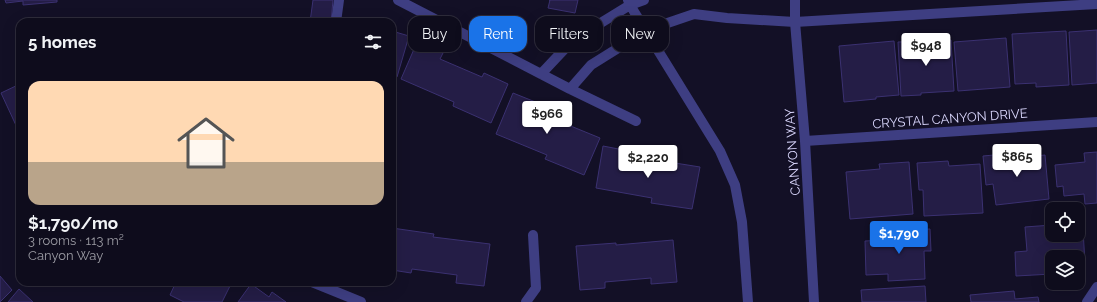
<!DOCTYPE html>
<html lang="en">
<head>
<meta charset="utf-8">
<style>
	:root { --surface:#0e0c1c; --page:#1c1a29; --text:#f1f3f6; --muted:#9b9ba3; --line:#2e2c3b; --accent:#1a73e8 }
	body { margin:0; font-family:Raleway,sans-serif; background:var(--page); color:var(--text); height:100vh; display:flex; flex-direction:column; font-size:15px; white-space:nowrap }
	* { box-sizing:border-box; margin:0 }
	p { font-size:13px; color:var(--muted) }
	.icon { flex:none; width:22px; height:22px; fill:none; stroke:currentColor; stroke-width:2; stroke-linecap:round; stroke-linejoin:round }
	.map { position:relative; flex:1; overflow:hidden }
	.sheet { position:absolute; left:16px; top:18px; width:380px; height:268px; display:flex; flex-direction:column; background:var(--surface); border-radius:12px; box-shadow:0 4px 16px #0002,0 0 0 1px var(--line) }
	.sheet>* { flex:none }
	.banner { position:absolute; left:408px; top:16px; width:380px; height:36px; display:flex; gap:8px }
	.fabs { position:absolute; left:1045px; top:202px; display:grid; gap:8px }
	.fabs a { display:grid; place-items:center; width:40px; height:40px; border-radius:8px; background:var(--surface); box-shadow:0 4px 16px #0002,0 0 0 1px var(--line); font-size:20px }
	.price { position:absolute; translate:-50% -34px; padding:0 9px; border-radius:4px; background:#fff; color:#222; font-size:13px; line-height:26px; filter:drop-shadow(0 1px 2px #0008) }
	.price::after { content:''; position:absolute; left:50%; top:24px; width:12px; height:9px; margin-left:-6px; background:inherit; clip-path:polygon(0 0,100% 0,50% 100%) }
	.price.selected { background:var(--accent); color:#fff }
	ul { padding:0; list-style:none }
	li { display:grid; align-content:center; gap:8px; height:212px; padding:0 12px }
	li+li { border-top:1px solid var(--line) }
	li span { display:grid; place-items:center; height:124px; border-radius:12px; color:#555 }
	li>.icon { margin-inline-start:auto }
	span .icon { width:72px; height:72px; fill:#fffc; stroke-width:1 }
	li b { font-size:17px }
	h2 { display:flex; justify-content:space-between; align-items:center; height:48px; padding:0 12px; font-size:17px }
	.tag { padding:0 14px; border-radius:12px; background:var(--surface); box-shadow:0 4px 16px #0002,0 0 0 1px var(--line); font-size:14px; line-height:36px }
	.tag.selected { background:var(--accent); color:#fff }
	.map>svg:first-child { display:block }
	.building { fill:#241d46; stroke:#3b3171 }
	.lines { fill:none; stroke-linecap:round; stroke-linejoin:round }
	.minor { stroke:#3e3e82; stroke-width:10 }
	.labels { text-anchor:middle; stroke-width:3.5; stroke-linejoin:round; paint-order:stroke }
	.street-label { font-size:13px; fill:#dad7fd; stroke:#131026 }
</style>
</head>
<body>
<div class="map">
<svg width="1097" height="302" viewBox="0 0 1097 302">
	<rect width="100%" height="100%" fill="#131026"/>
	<path class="building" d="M5,0H57V2L23,5V1L6,3Z
		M313,0H333L331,22H310Z
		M549,0H578L575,13L548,8L550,0Z
		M1097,30V83L1072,85L1069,32Z
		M392,31L409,36L397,77L392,76Z
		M1066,31L1069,85L1036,87V83L1015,84L1012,34Z
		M1006,38L1010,87L958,91L954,42Z
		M418,40L444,51L440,59L482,77L484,73L508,84L491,123L453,106L454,102L401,79Z
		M951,40L954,91L921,93V95L901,96L898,42Z
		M894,41L899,95L876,97V99L844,102L839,46Z
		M20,84V134L1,93Z
		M513,93L538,103L534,111L600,138L584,175L545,159L547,155L496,134Z
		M603,146L629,151L627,158L674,166L675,163L700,167L692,209L651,203L652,198L596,188Z
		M1097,152V203L1085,204L1084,194L1064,196L1063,186L1057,187L1055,165L1085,162L1084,153Z
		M1016,153L1017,158L1045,155L1049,199L996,205L993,184L986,185L983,156Z
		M948,161L949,166L980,164L983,213L924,216L923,190H919L917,163Z
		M909,162L913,214L850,219L846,172L880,169L879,164Z
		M1052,225V235H1078V229H1083L1085,264L1078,265V257H1052V274L1016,276L1015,252L1027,251L1025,227Z
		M392,228L434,234L433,237L490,244L484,286L456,283L457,275L412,269L411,273L392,270Z
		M930,229L931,251H924L925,279L888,281V274L866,275L865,241L884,240L883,231Z
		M673,240L677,282L651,284V278L605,282V288L580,290L576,246L616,243V245Z
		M0,276L12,290L0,302Z
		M176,282H232L222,302H184L170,295Z
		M251,284L269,297L272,292L286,302H238Z
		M925,286L926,302H862L861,290Z
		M19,289L33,302H8Z
		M1014,291L1015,299L1038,297L1039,302H971L970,295Z"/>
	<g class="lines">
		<path class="minor" d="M398,0L570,89L636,121
			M628,0L630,5L720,151L735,185L742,222L748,302
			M795,0V22L805,141L814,302
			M336,22L339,0
			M541,74L573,40L630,5L644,0
			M570,89L591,65L647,30L694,14L727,18L795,22L1097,4
			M805,141L1097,122
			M312,282L361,302
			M526,302L536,288L533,235
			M1087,302L1097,287"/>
	</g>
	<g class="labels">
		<g class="street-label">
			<text transform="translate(950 118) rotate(-4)" y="5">CRYSTAL CANYON DRIVE</text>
			<text transform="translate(792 152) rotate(-94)" y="5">CANYON WAY</text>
		</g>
	</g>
</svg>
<div class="fabs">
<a><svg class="icon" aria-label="locate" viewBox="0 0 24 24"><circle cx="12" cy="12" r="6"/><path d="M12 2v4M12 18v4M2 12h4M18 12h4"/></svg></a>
<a><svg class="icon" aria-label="layers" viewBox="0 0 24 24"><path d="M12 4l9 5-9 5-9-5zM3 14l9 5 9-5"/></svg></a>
</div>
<b class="price" style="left:926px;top:67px">$948</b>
<b class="price" style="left:547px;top:135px">$966</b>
<b class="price" style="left:1017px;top:178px">$865</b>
<b class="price" style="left:648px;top:179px">$2,220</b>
<b class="price selected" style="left:899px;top:255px">$1,790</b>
<div class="banner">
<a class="tag">Buy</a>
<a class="tag selected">Rent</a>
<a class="tag">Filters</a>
<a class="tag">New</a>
</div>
<section class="sheet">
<h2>5 homes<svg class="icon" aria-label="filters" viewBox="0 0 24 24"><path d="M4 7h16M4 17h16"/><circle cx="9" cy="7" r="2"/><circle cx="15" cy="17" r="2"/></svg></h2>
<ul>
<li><span style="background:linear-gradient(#ffd9b3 65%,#b9a48a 0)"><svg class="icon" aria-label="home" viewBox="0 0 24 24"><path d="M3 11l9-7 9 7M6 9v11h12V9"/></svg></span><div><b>$1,790/mo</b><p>3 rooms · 113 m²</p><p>Canyon Way</p></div></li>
</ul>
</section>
</div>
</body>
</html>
